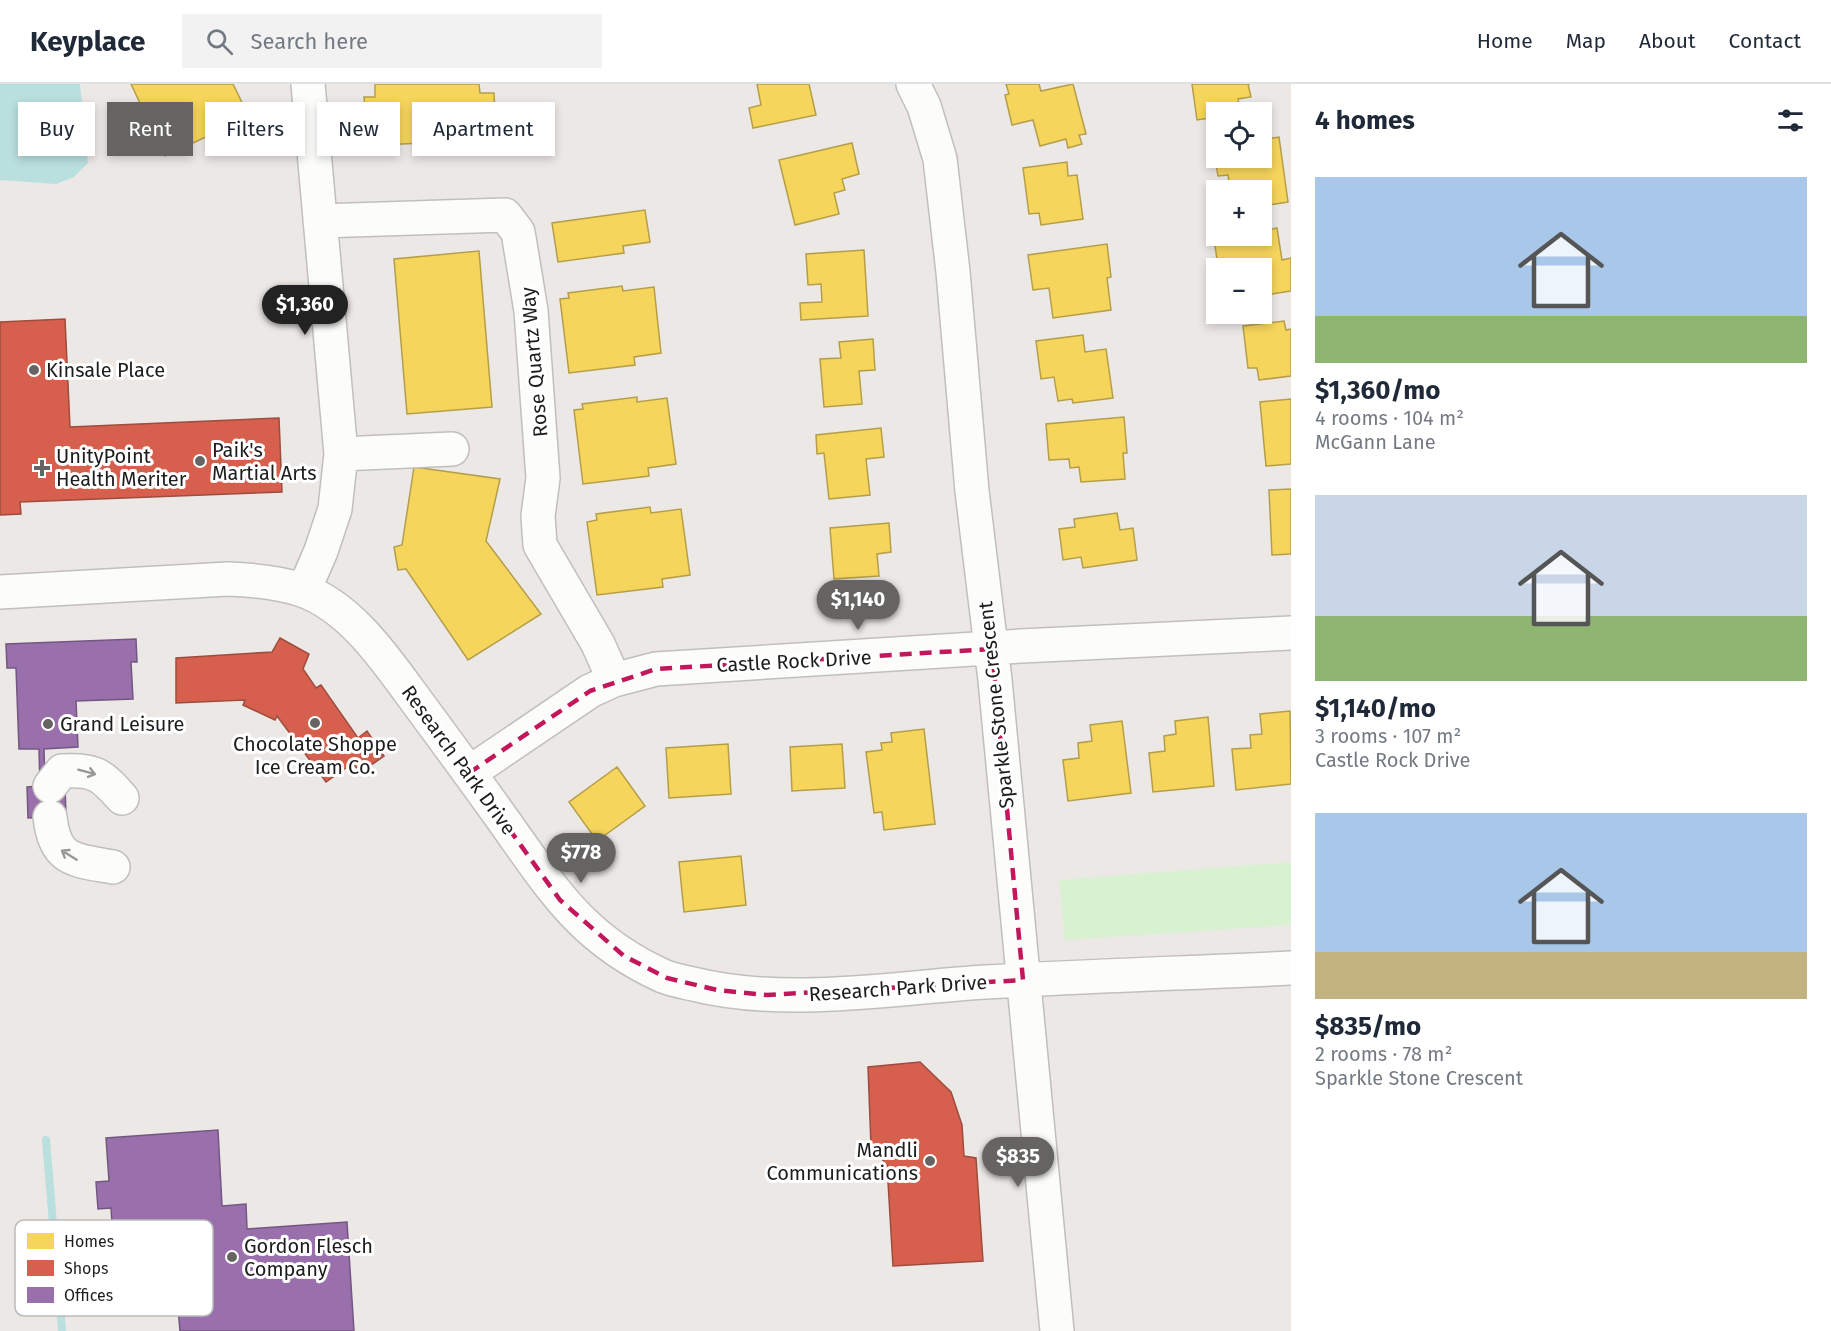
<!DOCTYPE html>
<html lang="en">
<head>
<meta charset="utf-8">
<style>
	:root { --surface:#fff; --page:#f2f2f3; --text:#1f2937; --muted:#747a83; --line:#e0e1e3; --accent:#656463 }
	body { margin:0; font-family:"Fira Sans",sans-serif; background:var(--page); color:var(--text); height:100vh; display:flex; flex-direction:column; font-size:22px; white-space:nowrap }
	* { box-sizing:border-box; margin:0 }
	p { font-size:20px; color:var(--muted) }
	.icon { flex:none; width:33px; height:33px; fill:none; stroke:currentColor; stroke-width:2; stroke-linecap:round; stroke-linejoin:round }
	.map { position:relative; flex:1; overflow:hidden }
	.side { display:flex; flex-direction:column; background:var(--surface); width:540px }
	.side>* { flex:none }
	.guide { position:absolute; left:18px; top:18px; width:570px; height:54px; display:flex; gap:12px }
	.buttons { position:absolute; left:1206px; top:18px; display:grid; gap:12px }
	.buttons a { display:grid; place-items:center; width:66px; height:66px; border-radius:0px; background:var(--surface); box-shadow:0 3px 9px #0003; font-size:30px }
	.price { position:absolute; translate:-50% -51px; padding:0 14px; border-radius:21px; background:var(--accent); color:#fff; font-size:20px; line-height:39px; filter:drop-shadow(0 2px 3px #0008) }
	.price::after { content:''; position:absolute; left:50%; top:36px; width:18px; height:14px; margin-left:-9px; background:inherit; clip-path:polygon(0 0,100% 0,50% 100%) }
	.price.on { background:#222; color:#fff }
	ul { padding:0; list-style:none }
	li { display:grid; align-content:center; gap:12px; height:318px; padding:0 24px }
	li span { display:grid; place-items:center; height:186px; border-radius:0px; color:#555 }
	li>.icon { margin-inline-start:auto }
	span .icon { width:108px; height:108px; fill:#fffc; stroke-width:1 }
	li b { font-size:26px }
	h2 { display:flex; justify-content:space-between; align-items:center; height:72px; padding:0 24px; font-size:26px }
	.pill { padding:0 21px; border-radius:0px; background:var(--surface); box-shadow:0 3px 9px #0003; font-size:21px; line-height:54px }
	.pill.on { background:var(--accent); color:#fff }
	header { display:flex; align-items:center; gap:36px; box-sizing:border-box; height:84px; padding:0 30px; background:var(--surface); border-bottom:2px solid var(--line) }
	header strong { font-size:28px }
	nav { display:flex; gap:33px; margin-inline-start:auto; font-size:21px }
	.search { width:420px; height:54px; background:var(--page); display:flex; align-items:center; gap:15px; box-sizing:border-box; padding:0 21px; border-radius:0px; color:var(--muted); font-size:22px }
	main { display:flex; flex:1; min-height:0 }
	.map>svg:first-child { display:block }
	.park { fill:#d8f1d1 }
	.water { fill:#b9dfde }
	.homes { fill:#f6d55c; stroke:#b59e49; stroke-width:1.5 }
	.shops { fill:#d6604d; stroke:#9e4c3f; stroke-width:1.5 }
	.offices { fill:#9970ab; stroke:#745780; stroke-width:1.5 }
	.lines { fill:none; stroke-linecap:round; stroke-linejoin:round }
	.stream { stroke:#b9dfde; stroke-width:8 }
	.minor-casing { stroke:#c1bfbe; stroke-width:36 }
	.minor { stroke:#fcfcfb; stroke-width:33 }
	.oneway { stroke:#989897 }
	.marked { fill:none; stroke:#c2185b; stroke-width:4.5; stroke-dasharray:12 8; stroke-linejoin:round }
	.poi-dot { fill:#656463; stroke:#fff; stroke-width:2 }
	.labels { text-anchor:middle; stroke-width:6; stroke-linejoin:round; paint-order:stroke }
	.street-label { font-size:20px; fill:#1d1d1d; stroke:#fff }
	.poi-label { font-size:20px; fill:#1d1d1d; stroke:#fff; text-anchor:start }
	.key { fill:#fff; stroke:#bbb; stroke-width:1.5 }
	.key-label { font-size:16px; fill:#1d1d1d }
</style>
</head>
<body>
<header>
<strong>Keyplace</strong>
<div class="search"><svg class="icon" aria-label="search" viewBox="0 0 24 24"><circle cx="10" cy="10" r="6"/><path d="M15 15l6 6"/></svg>Search here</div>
<nav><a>Home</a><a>Map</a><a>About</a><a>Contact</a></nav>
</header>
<main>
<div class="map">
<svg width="1291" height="1247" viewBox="0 0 1291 1247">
	<rect width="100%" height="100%" fill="#ebe8e6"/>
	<path class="park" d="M1291,778V841L1065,856L1059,796Z"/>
	<path class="water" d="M0,0H80L88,79L74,93L56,100L0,96Z"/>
	<path class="homes" d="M131,0H233L249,33L165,72Z
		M375,0H479L480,9H494L495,30L483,31L484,62L449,63L448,58L379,61L378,36L366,37L364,13H375Z
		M757,0H809L816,31L753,44L749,24L761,21Z
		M1006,0H1039L1041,7L1073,0L1086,50L1079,51L1082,60L1068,64L1066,55L1040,62L1033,36L1012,41L1005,11L1009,10Z
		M1192,0H1250H1248L1251,13L1238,15L1240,28H1216V33L1197,36Z
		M1279,53L1288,118L1262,122V106H1230L1228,91L1218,92L1213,62H1216V74H1262V56Z
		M852,59L859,90L842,95L845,106L834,109L839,130L795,141L779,76Z
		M1067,78L1068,92L1077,91L1083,135L1041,141L1039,129L1029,130L1023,84Z
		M645,126L650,158L623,162L624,169L558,178L552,139Z
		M1277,144L1282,176L1291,174V207L1265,211L1264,205H1262V184H1229L1228,180L1218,182L1214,155L1236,152H1262V147Z
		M1107,160L1111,193L1107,194L1111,226L1053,234L1049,204L1033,206L1028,171Z
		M864,166L868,232L801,236L800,219L822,218L821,200L808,201L806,170Z
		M479,167L492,323L407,330L394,175Z
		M622,202L623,207L654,203L661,269L634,273L635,281L569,289L560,215L569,214L568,209Z
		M1284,237L1286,246L1291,245V292L1259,296L1257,284H1248L1243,242Z
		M1083,251L1085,268L1106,265L1113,314L1073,319L1072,315L1058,317L1054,293L1041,295L1036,257Z
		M873,255L875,286L859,287L862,320L824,323L820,275L841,274L839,258Z
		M637,313V318L667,314L676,380L648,384L649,392L583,400L574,326L583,325L582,320Z
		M1291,315V380L1266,382L1260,318Z
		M1124,333L1127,369H1123L1125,395L1081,398L1079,383L1070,384L1069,375L1049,376L1046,340Z
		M881,344L884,373L866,375L870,411L829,415L824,369L817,370L816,351Z
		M414,383L500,395L486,457L541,530L468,576L406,485L398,486L394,463L402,461Z
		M1291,405V470L1272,471L1269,406Z
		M650,423L651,429L681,425L690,491L662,495L663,503L597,511L587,438L597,436L596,430Z
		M1117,429L1120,446L1133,444L1137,476L1083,484L1081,473L1063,476L1059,445L1075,443L1074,435Z
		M889,439L891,468L877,470L879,492L834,495L830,444Z
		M1290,627L1291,700L1236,706L1232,665L1251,664L1250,651L1262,650L1260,630Z
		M1208,633L1214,702L1153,708L1149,669L1165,667L1164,652L1176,650L1175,637Z
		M1122,637L1131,709L1068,717L1063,676L1079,674L1078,659L1092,657L1090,641Z
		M924,645L935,740L884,746L882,728L874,729L866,668L882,666L881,659L892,658L891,649Z
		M728,660L731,710L669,714L666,664Z
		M842,660L845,704L792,707L790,663Z
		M617,683L645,722L597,757L569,718Z
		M741,772L746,821L684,828L679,778Z"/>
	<path class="shops" d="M65,235L70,343L279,334L282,408L20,418L21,430L0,431V238Z
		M280,554L309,570L303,585L316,604L321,601L358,654L367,647L384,672L360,689L353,679L326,698L277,632L275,636L243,621L245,616L176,619V574L272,568Z
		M920,978L951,1008L962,1041L964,1072L976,1074L983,1177L893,1182L887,1081L871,1062L868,983Z"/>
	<path class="offices" d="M136,555L137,578H131L133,615L76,617L78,663L44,665L45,702L65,701L66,732L28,734L27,703L40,702L39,665H19L16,584H7L6,560Z
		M218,1046L222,1122L246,1120L247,1145L347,1138L354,1247H180L178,1224L156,1225L154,1202L116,1204L111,1124L98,1125L96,1098L109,1097L106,1054Z"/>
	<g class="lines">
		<path class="stream" d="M46,1056L62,1247"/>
		<g class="minor-casing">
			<path id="minor" d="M913,0L924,22L940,75L953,188L972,407L995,596L1057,1247
				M320,137L505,131L518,148L531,227L543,394L538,432L540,461L598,560L614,596
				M341,370L452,365
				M304,506L321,467L335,425L341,370L308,0
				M0,508L228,495C253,496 278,498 302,506C348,522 382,570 409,607C440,649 471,691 501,733C551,803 581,855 663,892C673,896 684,898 693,900C785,923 892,904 985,898C1087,892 1189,889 1291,884
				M469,689L590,607L614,596L656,585L1021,562L1291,549
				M50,702L62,687C94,685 101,690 122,714
				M50,733C55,778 75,776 113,783"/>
		</g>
		<use href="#minor" class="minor"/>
	</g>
	<defs><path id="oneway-shaft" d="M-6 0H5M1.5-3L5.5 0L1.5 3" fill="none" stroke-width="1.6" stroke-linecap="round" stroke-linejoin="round" transform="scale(1.5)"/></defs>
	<g class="oneway">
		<use href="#oneway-shaft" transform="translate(87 688) rotate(15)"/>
		<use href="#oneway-shaft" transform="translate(69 771) rotate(-148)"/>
	</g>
	<path class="marked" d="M992,565L1023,896L767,911L717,906L667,894L624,872L560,816L469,689L590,607L656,585Z"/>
	<g class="poi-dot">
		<circle cx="34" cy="286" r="6"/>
		<circle cx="200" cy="377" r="6"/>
		<path d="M39 375h6v6h6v6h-6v6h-6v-6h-6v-6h6z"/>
		<circle cx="315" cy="639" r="6"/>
		<circle cx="48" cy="640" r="6"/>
		<circle cx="930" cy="1077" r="6"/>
		<circle cx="232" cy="1173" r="6"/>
	</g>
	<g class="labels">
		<g class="street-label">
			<text transform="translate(534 278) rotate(-95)" y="7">Rose Quartz Way</text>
			<text transform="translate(794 577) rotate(-3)" y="7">Castle Rock Drive</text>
			<text transform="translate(996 621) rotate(-96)" y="7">Sparkle Stone Crescent</text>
			<text transform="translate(459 676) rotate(54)" y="7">Research Park Drive</text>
			<text transform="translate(898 904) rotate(-4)" y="7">Research Park Drive</text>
		</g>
		<g class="poi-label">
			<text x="46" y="293">Kinsale Place</text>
			<text x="212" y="373">Paik's<tspan x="212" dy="23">Martial Arts</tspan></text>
			<text x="56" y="379">UnityPoint<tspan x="56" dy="23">Health Meriter</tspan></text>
			<text x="60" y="647">Grand Leisure</text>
			<text x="315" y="667" text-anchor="middle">Chocolate Shoppe<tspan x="315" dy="23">Ice Cream Co.</tspan></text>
			<text x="918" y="1073" text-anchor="end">Mandli<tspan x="918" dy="23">Communications</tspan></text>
			<text x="244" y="1169">Gordon Flesch<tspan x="244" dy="23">Company</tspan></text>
		</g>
	</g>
	<rect x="15" y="1136" width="198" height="96" rx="9" class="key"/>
	<rect x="27" y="1149" width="27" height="16" fill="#f6d55c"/>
	<rect x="27" y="1176" width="27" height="16" fill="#d6604d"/>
	<rect x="27" y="1203" width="27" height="16" fill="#9970ab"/>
	<g class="key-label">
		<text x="64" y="1163">Homes</text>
		<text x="64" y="1190">Shops</text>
		<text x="64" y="1217">Offices</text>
	</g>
</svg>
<div class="buttons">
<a><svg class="icon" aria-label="locate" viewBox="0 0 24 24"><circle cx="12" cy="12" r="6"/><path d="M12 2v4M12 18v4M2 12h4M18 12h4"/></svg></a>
<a>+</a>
<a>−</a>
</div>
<b class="price on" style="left:305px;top:252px">$1,360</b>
<b class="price" style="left:858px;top:547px">$1,140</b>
<b class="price" style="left:581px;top:800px">$778</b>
<b class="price" style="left:1018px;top:1104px">$835</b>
<div class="guide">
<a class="pill">Buy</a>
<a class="pill on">Rent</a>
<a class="pill">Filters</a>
<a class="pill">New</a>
<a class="pill">Apartment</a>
</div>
</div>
<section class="side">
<h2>4 homes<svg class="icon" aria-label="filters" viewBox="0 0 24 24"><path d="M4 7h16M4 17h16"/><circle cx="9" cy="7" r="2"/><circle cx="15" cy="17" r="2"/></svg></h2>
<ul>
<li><span style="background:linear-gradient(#a9c7e8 75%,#8fb573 0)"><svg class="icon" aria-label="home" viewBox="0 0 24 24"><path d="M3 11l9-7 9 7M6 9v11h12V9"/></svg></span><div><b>$1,360/mo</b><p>4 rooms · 104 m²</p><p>McGann Lane</p></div></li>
<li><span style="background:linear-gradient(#c9d6e8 65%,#8fb573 0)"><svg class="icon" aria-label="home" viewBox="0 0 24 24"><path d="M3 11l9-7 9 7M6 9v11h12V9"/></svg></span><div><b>$1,140/mo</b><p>3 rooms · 107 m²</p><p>Castle Rock Drive</p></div></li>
<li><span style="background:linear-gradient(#a9c7e8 75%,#c2b280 0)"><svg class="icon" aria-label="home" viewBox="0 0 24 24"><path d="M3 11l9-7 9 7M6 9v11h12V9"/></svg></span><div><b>$835/mo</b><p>2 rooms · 78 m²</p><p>Sparkle Stone Crescent</p></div></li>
</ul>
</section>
</main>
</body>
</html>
